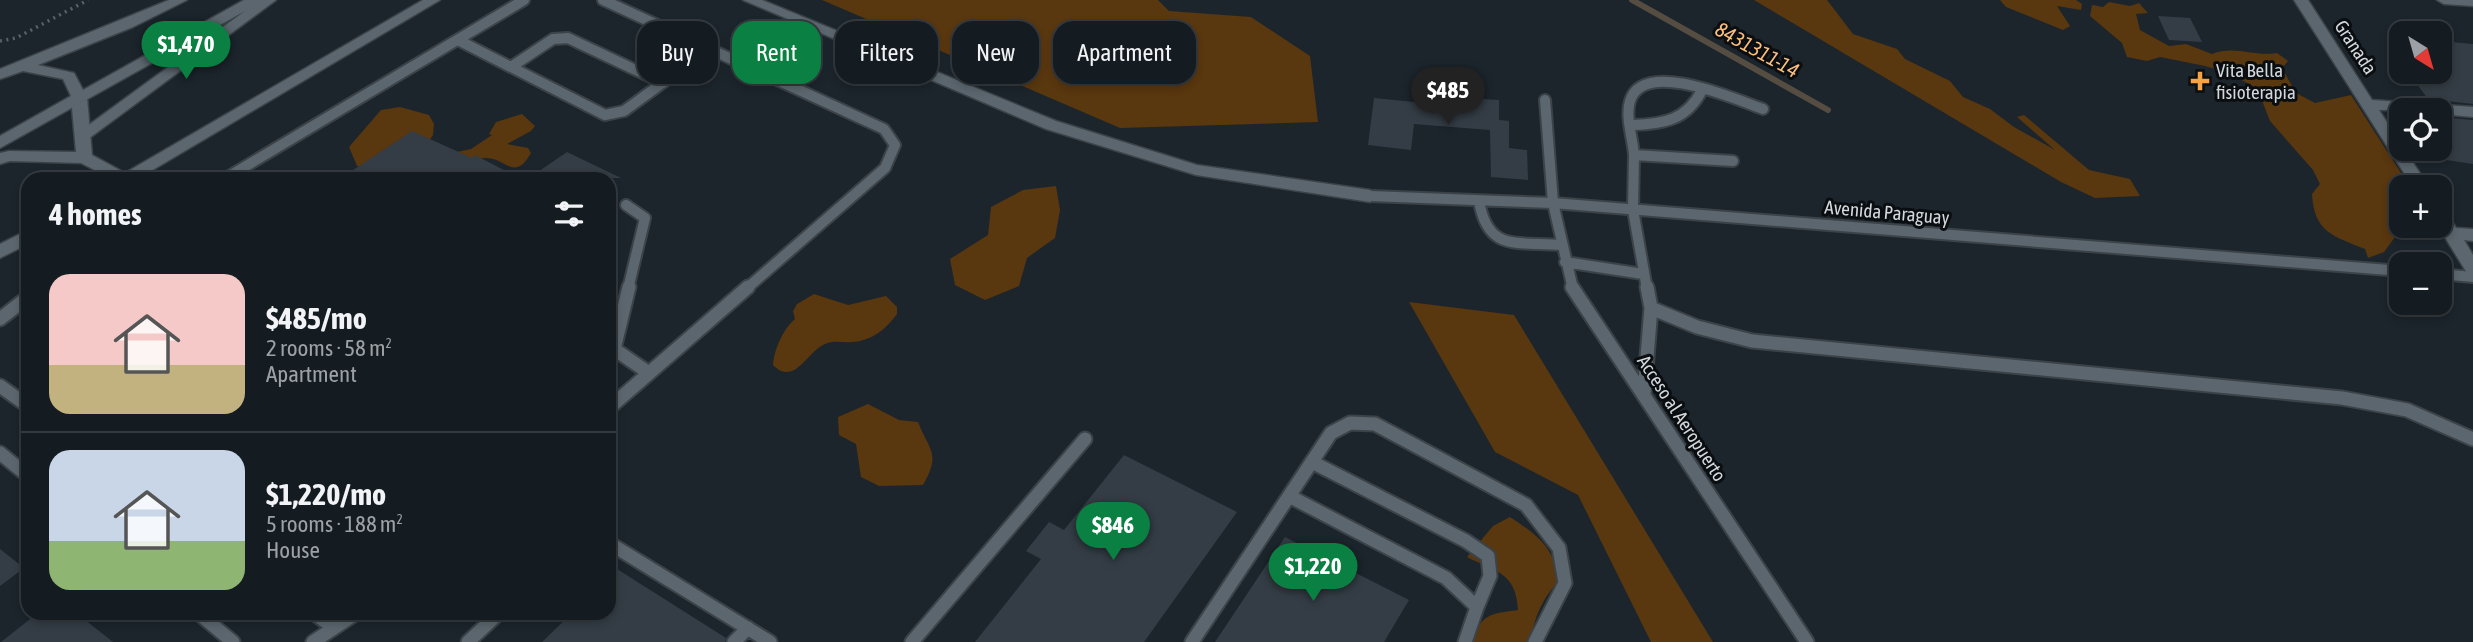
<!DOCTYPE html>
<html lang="en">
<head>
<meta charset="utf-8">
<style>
	:root { --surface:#151c21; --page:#22292e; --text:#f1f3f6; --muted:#9da1a5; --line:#343a3f; --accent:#0b8043 }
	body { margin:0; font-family:"Asap Condensed",sans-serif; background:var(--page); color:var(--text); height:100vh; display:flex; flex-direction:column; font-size:26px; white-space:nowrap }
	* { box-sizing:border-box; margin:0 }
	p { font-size:23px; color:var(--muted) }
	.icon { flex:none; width:38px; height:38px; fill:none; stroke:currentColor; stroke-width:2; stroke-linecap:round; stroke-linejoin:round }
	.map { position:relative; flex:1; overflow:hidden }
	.sheet { position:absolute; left:21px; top:172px; width:595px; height:448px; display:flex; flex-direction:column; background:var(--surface); border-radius:21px; box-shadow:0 4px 10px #0003,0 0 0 2px var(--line) }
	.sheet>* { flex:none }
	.top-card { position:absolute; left:637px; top:21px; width:665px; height:63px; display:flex; gap:14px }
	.needle { width:46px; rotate:143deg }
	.fabs { position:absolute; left:2389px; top:21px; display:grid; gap:14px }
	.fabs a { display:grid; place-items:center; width:63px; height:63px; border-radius:14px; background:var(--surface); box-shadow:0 4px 10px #0003,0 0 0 2px var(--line); font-size:35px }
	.price { position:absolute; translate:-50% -60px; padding:0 16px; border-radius:24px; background:var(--accent); color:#fff; font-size:23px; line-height:46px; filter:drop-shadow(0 2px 4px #0008) }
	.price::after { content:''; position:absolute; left:50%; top:42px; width:21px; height:16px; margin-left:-10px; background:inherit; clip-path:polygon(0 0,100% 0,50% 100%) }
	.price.current { background:#222; color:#fff }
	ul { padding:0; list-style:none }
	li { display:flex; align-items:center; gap:21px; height:175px; padding:0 28px }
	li+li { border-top:2px solid var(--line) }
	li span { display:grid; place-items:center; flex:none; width:196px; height:140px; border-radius:21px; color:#555 }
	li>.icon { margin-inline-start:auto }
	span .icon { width:84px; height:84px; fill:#fffc; stroke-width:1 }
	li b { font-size:30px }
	h2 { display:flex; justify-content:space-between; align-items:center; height:84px; padding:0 28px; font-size:30px }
	.tag { padding:0 24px; border-radius:21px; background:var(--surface); box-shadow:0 4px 10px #0003,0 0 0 2px var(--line); font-size:24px; line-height:63px }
	.tag.current { background:var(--accent); color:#fff }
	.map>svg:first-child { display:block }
	.green { fill:#59370f }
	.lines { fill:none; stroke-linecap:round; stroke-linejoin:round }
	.stream { stroke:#554c42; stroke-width:6 }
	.building { fill:#343d45 }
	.service-far1-casing { stroke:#3c4348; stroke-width:14 }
	.service-casing { stroke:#3c4348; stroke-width:17 }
	.minor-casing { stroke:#3c4348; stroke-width:3 }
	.tertiary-casing { stroke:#3c4348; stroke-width:3 }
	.path { stroke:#5a6268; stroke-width:3.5; stroke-dasharray:2 4.5; stroke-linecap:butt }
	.service-far1 { stroke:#5b666e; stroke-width:10 }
	.service { stroke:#5b666e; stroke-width:13 }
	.minor { fill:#5b666e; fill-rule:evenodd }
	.tertiary { fill:#5b666e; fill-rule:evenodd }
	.poi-dot { fill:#f5a345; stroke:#0a0e11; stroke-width:2.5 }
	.labels { text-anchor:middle; stroke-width:6; stroke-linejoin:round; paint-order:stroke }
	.street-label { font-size:19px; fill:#d2d8dc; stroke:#0a0e11 }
	.poi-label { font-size:19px; fill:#d2d8dc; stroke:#0a0e11; text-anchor:start }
	.water-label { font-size:21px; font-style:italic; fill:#fcbe7e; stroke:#0a0e11 }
</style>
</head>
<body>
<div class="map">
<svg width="2473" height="642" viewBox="0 0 2473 642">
	<rect width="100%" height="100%" fill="#1c252c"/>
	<path class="green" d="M822,0H1158L1169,11L1251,17L1310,56L1318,122L1120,128Z
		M1754,0H1827L1853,34L1897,49L1905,59L1950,81L1963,97L1990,109L2014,127L2055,150L2017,117L2024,115L2089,170L2130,179L2140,196L2095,198L2061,182Z
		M2000,0H2076L2082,4L2081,10L2057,6L2070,26L2063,30L2006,7Z
		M2109,2L2130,6L2139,3L2148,13L2136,14L2140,30L2169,46L2186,44L2212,54C2235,45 2254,57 2277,53L2288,61L2282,68L2296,93L2315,103L2351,95L2410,187H2401V222L2390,224L2395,237L2384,252L2368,258L2365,249C2333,236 2314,232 2312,194L2320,184L2313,170L2270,121L2257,88L2226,72L2205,66L2160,57L2147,61L2127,57L2122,43L2090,16L2092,5L2103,7Z
		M400,107L429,115L434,124L433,135L424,148L373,169L357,166L349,147L381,110Z
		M522,114L535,126L531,131L507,144L528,148L531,153C511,188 504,147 473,161L470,173L462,178L433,176L452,153L471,149L492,135L489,134L496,122Z
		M1056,186L1060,210L1055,238L1027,258L1019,286L985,300L955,285L950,259L988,235L991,207L1023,190Z
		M814,294L848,305L886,296L897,307V314C886,329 872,341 852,342C843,343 834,340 825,344C807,351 795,387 773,365C774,350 783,329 795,319L793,311L797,304Z
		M1409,302L1514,315L1713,642H1651L1578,495L1495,452Z
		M868,404L899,420L918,422C930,452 941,453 923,485L879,486L861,477L856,444L839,435L838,417Z
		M1510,517C1537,535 1557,548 1557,583C1540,602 1535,618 1530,642H1472C1481,613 1491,614 1518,610C1516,572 1496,572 1467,557L1493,526Z"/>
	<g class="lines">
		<path class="stream" d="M1632,0L1828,110"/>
	</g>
	<path class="building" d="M2158,16L2190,18L2202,42L2169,40Z
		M2440,41L2473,44V104L2428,99L2408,72H2440Z
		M1425,95L1499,100V120L1509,121V148L1527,150L1528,180L1491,177L1490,130L1414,124L1411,150L1368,145L1374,98L1424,103Z
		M2440,117L2473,120V164L2440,159Z
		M412,131L472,158L475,155L519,178H341Z
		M567,152L621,178H529Z
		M1124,455L1237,512L1144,642H975L1041,559L1026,551L1049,522L1064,530Z
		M1285,537L1409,600L1384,642H1215Z
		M0,549L24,568L0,586Z
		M617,569L726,638L725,642H542L573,612H609V577Z
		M39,612H75L113,642H1Z"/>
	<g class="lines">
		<g class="service-far1-casing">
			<path id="service-far1" d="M603,0L884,129L895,145L885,168L746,289
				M458,40L605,115L624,111L709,49
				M511,67L553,39L568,38L663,83
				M1545,100L1553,203L1573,289
				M1633,125C1664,124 1687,120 1702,90
				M1634,155C1633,139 1625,117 1630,101C1643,58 1735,99 1763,109
				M226,178L524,0
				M1370,196L1553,203L2401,271
				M1479,201C1488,253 1517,241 1562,245
				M626,205L645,218L628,289
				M1565,262L1643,274
				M2440,274L2473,277
				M1647,289L1633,210L1634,155L1733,161"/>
		</g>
		<g class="service-casing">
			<path id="service" d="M629,287L614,349L649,373
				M1572,287L1807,642
				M1651,308L1697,327L1752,341L2342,398L2407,410L2473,439
				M0,319L28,297
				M0,386L28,406
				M1644,394L1651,308L1647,287
				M609,408L748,287
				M0,453L28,476
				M1312,462L1466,541L1488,556L1490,576L1477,607
				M1289,496L1446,578L1477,607L1465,642
				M609,543L770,642
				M197,612L233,642
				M312,612L333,627
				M313,642L358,612
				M468,642L500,612
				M734,642L748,628
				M912,642L1085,439
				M1192,642L1331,433L1350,423L1375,424L1526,505L1559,548L1565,583L1535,642"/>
		</g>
		<g class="minor-casing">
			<path id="minor" d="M423,0H440L139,178H110L81,163L10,161L0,164V153L9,151L76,152L71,97L79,92L87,97L92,155L125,173Z
				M743,0H762L1056,121L1197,165L1370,190L1378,196L1370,202L1196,175L1046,129Z
				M2294,0H2308L2372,100L2473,107V117L2440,114V110H2379L2401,144V149H2404L2429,187H2413Z
				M2437,0H2473V6L2444,4Z
				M2440,210L2446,212L2456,228L2473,229V241L2464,240L2473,255V275L2467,273L2438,226Z
				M28,230V244L0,258V244Z"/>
		</g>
		<g class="tertiary-casing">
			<path id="tertiary" d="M169,0H187L133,27L38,65L74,73L83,90L244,0H276L88,139L83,140L75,135L245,11L0,148V136L71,96L63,79L23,71L0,79V69Z"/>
		</g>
		<path class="path" d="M0,41L16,38L88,0"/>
		<use href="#service-far1" class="service-far1"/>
		<use href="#service" class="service"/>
		<use href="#minor" class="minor"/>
		<use href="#tertiary" class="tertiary"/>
	</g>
	<path class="poi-dot" d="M2196.5 70.5h7v7h7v7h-7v7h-7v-7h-7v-7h7z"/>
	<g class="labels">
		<g class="street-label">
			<text transform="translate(2356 47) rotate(57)" y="7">Granada</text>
			<text transform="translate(1887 212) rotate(5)" y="7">Avenida Paraguay</text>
			<text transform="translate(1682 418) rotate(57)" y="7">Acceso al Aeropuerto</text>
		</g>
		<g class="poi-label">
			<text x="2216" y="77">Vita Bella<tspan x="2216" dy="22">fisioterapia</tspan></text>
		</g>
		<g class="water-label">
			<text transform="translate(1757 50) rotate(29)" y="7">8431311-14</text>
		</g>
	</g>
</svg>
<div class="fabs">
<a><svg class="needle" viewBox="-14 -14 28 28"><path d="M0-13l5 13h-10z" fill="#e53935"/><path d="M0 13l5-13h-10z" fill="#9da1a5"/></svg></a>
<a><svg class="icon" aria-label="locate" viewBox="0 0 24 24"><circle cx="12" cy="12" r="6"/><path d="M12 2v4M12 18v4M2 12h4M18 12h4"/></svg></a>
<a>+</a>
<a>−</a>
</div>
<b class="price" style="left:186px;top:81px">$1,470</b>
<b class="price current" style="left:1448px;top:127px">$485</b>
<b class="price" style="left:1113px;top:562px">$846</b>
<b class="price" style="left:1313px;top:603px">$1,220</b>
<div class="top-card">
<a class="tag">Buy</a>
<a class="tag current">Rent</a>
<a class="tag">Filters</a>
<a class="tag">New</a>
<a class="tag">Apartment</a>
</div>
<section class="sheet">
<h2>4 homes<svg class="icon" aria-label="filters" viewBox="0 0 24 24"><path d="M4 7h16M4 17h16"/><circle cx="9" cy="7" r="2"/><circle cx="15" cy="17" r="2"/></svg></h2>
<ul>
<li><span style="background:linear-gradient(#f6c9c9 65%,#c2b280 0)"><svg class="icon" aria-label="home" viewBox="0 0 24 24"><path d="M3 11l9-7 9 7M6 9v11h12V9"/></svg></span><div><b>$485/mo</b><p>2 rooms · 58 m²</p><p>Apartment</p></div></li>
<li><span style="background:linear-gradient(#c9d6e8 65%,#8fb573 0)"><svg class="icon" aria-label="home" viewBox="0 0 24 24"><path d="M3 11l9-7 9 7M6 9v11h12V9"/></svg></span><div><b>$1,220/mo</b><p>5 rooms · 188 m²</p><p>House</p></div></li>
</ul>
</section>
</div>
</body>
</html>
